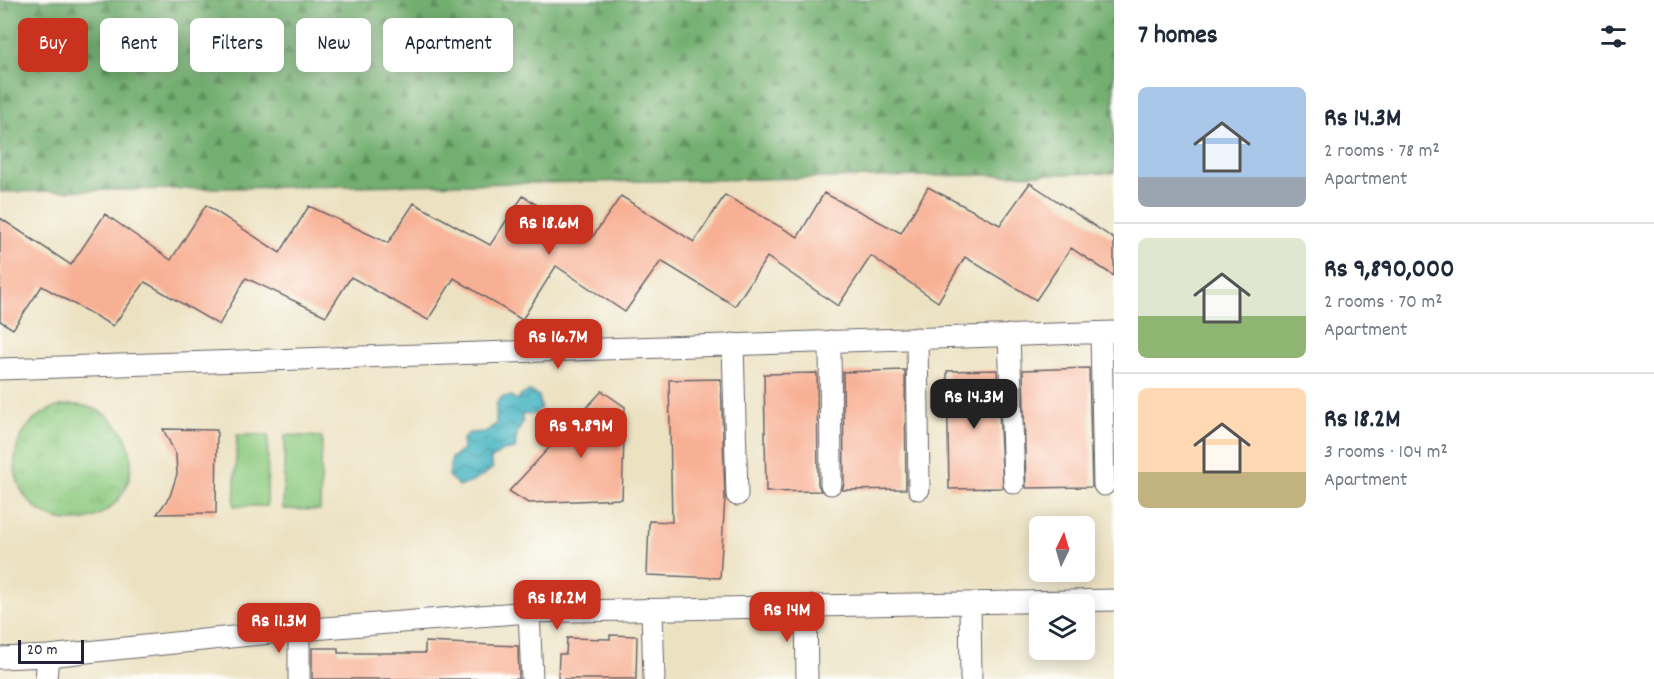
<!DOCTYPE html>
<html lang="en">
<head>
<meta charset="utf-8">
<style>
	:root { --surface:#fff; --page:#f6f6f7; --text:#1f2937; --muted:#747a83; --line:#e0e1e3; --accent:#c8321e }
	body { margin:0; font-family:Dekko,sans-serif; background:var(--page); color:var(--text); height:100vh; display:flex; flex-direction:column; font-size:22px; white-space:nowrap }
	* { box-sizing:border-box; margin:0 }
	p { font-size:20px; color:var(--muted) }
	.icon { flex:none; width:33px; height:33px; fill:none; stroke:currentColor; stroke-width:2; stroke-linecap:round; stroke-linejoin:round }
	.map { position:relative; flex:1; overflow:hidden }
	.drawer { display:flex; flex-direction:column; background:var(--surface); width:540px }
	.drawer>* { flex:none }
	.hud { position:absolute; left:18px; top:18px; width:570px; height:54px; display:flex; gap:12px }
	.needle { width:39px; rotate:5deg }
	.fabs { position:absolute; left:1029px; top:516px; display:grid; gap:12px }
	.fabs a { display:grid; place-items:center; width:66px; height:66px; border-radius:9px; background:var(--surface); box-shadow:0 3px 15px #0003; font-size:30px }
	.scale { position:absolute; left:18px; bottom:15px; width:66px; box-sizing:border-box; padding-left:6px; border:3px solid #22223b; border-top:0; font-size:16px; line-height:21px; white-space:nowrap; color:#22223b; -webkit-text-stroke:4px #fdfcf7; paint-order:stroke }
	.price { position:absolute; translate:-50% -51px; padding:0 14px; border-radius:12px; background:var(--accent); color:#fff; font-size:20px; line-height:39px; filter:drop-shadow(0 2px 3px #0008) }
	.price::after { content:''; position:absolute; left:50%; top:36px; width:18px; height:14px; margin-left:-9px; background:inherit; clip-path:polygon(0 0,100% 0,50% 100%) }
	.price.on { background:#222; color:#fff }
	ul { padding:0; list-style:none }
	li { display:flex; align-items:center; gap:18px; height:150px; padding:0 24px }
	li+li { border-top:2px solid var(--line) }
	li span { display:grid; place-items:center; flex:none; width:168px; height:120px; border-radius:9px; color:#555 }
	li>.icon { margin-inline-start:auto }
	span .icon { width:72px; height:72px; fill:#fffc; stroke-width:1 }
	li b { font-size:26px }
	h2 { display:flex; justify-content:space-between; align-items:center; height:72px; padding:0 24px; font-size:26px }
	.pill { padding:0 21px; border-radius:9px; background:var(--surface); box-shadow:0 3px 15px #0003; font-size:21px; line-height:54px }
	.pill.on { background:var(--accent); color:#fff }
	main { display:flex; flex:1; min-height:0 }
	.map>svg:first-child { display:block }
	.forest { fill:url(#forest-firs); stroke:#4a6855; stroke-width:1.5 }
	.park { fill:url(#park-tufts); stroke:#58765e; stroke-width:1.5 }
	.pitch { fill:#8ecb81; stroke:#58765e; stroke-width:1.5 }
	.water { fill:url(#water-waves); stroke:#346c7e; stroke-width:1.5 }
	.building { fill:#f8b094 }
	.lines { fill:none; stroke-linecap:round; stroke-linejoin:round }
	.minor-casing { stroke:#69656a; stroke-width:23 }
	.minor { stroke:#fff; stroke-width:21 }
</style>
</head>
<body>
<main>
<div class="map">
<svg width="1114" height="679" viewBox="0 0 1114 679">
	<defs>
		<pattern id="forest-firs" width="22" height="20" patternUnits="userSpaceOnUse" patternTransform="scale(1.5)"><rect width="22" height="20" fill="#72af6f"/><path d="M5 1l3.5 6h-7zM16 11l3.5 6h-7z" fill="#5d8e5c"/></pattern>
		<pattern id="park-tufts" width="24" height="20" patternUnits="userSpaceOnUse" patternTransform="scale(1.5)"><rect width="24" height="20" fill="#8ecb81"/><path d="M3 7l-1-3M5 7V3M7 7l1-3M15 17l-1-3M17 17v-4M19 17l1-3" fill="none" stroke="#7aae70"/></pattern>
		<pattern id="water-waves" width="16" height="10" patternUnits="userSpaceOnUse" patternTransform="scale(1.5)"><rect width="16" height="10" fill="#47b5c2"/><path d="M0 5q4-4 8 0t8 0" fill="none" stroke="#3b939f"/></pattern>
	</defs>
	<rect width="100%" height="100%" fill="#fdfcf7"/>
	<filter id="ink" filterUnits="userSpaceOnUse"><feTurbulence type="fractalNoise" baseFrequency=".0167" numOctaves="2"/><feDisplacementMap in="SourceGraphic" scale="12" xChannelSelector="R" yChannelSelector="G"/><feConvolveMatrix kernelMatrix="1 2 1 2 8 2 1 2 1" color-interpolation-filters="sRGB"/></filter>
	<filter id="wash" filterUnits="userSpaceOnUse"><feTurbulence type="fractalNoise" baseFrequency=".008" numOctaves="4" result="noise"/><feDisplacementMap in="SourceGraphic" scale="24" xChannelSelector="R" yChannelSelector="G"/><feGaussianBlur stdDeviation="1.35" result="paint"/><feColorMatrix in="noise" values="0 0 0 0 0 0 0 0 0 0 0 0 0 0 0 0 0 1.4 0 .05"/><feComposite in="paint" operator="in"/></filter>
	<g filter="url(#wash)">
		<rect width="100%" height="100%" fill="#ece2c2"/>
		<path class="forest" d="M0,0H1114V173L0,192Z"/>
		<path class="park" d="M15 463a58 58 0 1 1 116 0a58 58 0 1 1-116 0Z"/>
		<path class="pitch" d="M237,435H268L267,506H234Z
			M285,435L322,437L320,510L283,509Z"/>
		<path class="water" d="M530,391L539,396L541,408L533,415L522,414L523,422L517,434L515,449L502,451L490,460L493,468C485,475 469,485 459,486L449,477L451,458L463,450L462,440L469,433L485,432L496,424V404L502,397L511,396L517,400L521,395Z"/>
		<g id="blocks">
			<path class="building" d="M1030,183L1114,239V276L1071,248L1036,300L965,257L938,302L871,256L838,306L767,257L735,306L661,261L625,312L556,266L522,320L454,278L428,320L351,277L326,316L246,278L219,325L145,282L113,326L42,286L13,329L0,321V218L71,265L105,214L171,260L206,205L280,253L309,206L388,243L414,203L490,245L523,196L591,239L621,196L694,242L725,195L798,237L824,193L901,233L928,187L1000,225Z
				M1089,368L1092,487L1026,488L1023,370Z
				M905,370L906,489L842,490L844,484L843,372Z
				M997,370L1003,488L949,489L947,371Z
				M817,373L818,484L821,491L766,492L764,374Z
				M721,379L725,497L720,578L647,575L649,521L672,522L669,380Z
				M602,391L625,407L622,499L528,503L509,491Z
				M163,429L217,430L216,513L157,514L170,496L177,474L176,455Z
				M610,635L637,636L636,679H558L559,654H566L567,638L610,639Z
				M425,642L518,646L519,679H312V648H338V653H425Z"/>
		</g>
	</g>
	<g filter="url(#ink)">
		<use href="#blocks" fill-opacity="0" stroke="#69656a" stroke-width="1.5"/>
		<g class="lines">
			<g class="minor-casing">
				<path id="minor" d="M1101,333L1104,485
					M1009,335L1014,483
					M917,338L919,489
					M830,341L831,484
					M733,344L737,495
					M0,369C371,359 743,342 1114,332
					M970,604L971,679
					M806,607L807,679
					M652,610L654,679
					M529,612L532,679
					M299,630V679
					M0,658L48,656L299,630L529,612L1114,600
					M46,679L48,656"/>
			</g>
			<use href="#minor" class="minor"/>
		</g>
	</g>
</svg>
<div class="fabs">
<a><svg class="needle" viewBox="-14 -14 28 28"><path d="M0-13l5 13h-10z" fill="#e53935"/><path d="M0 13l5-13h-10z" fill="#747a83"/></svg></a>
<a><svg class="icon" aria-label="layers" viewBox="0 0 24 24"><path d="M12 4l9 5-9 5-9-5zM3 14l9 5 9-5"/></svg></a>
</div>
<div class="scale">20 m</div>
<b class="price" style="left:549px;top:256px">Rs 18.6M</b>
<b class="price" style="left:558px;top:370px">Rs 16.7M</b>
<b class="price on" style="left:974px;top:430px">Rs 14.3M</b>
<b class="price" style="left:581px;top:459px">Rs 9.89M</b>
<b class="price" style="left:557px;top:631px">Rs 18.2M</b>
<b class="price" style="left:787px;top:643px">Rs 14M</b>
<b class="price" style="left:279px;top:654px">Rs 11.3M</b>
<div class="hud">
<a class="pill on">Buy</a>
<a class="pill">Rent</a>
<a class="pill">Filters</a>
<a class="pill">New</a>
<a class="pill">Apartment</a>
</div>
</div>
<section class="drawer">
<h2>7 homes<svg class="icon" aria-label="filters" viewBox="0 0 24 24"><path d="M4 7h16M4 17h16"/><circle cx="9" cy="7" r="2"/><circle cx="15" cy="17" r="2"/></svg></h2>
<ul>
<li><span style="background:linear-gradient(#a9c7e8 75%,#9aa5b1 0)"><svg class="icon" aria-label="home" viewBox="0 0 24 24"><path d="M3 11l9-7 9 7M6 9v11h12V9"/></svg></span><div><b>Rs 14.3M</b><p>2 rooms · 78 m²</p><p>Apartment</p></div></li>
<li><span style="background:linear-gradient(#dfe7d0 65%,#8fb573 0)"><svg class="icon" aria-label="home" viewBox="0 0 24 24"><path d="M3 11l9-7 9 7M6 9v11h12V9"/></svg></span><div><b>Rs 9,890,000</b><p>2 rooms · 70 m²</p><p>Apartment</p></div></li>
<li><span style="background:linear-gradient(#ffd9b3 70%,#c2b280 0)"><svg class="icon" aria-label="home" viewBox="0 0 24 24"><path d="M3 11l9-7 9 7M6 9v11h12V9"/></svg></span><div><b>Rs 18.2M</b><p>3 rooms · 104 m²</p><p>Apartment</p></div></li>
</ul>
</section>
</main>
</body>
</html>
